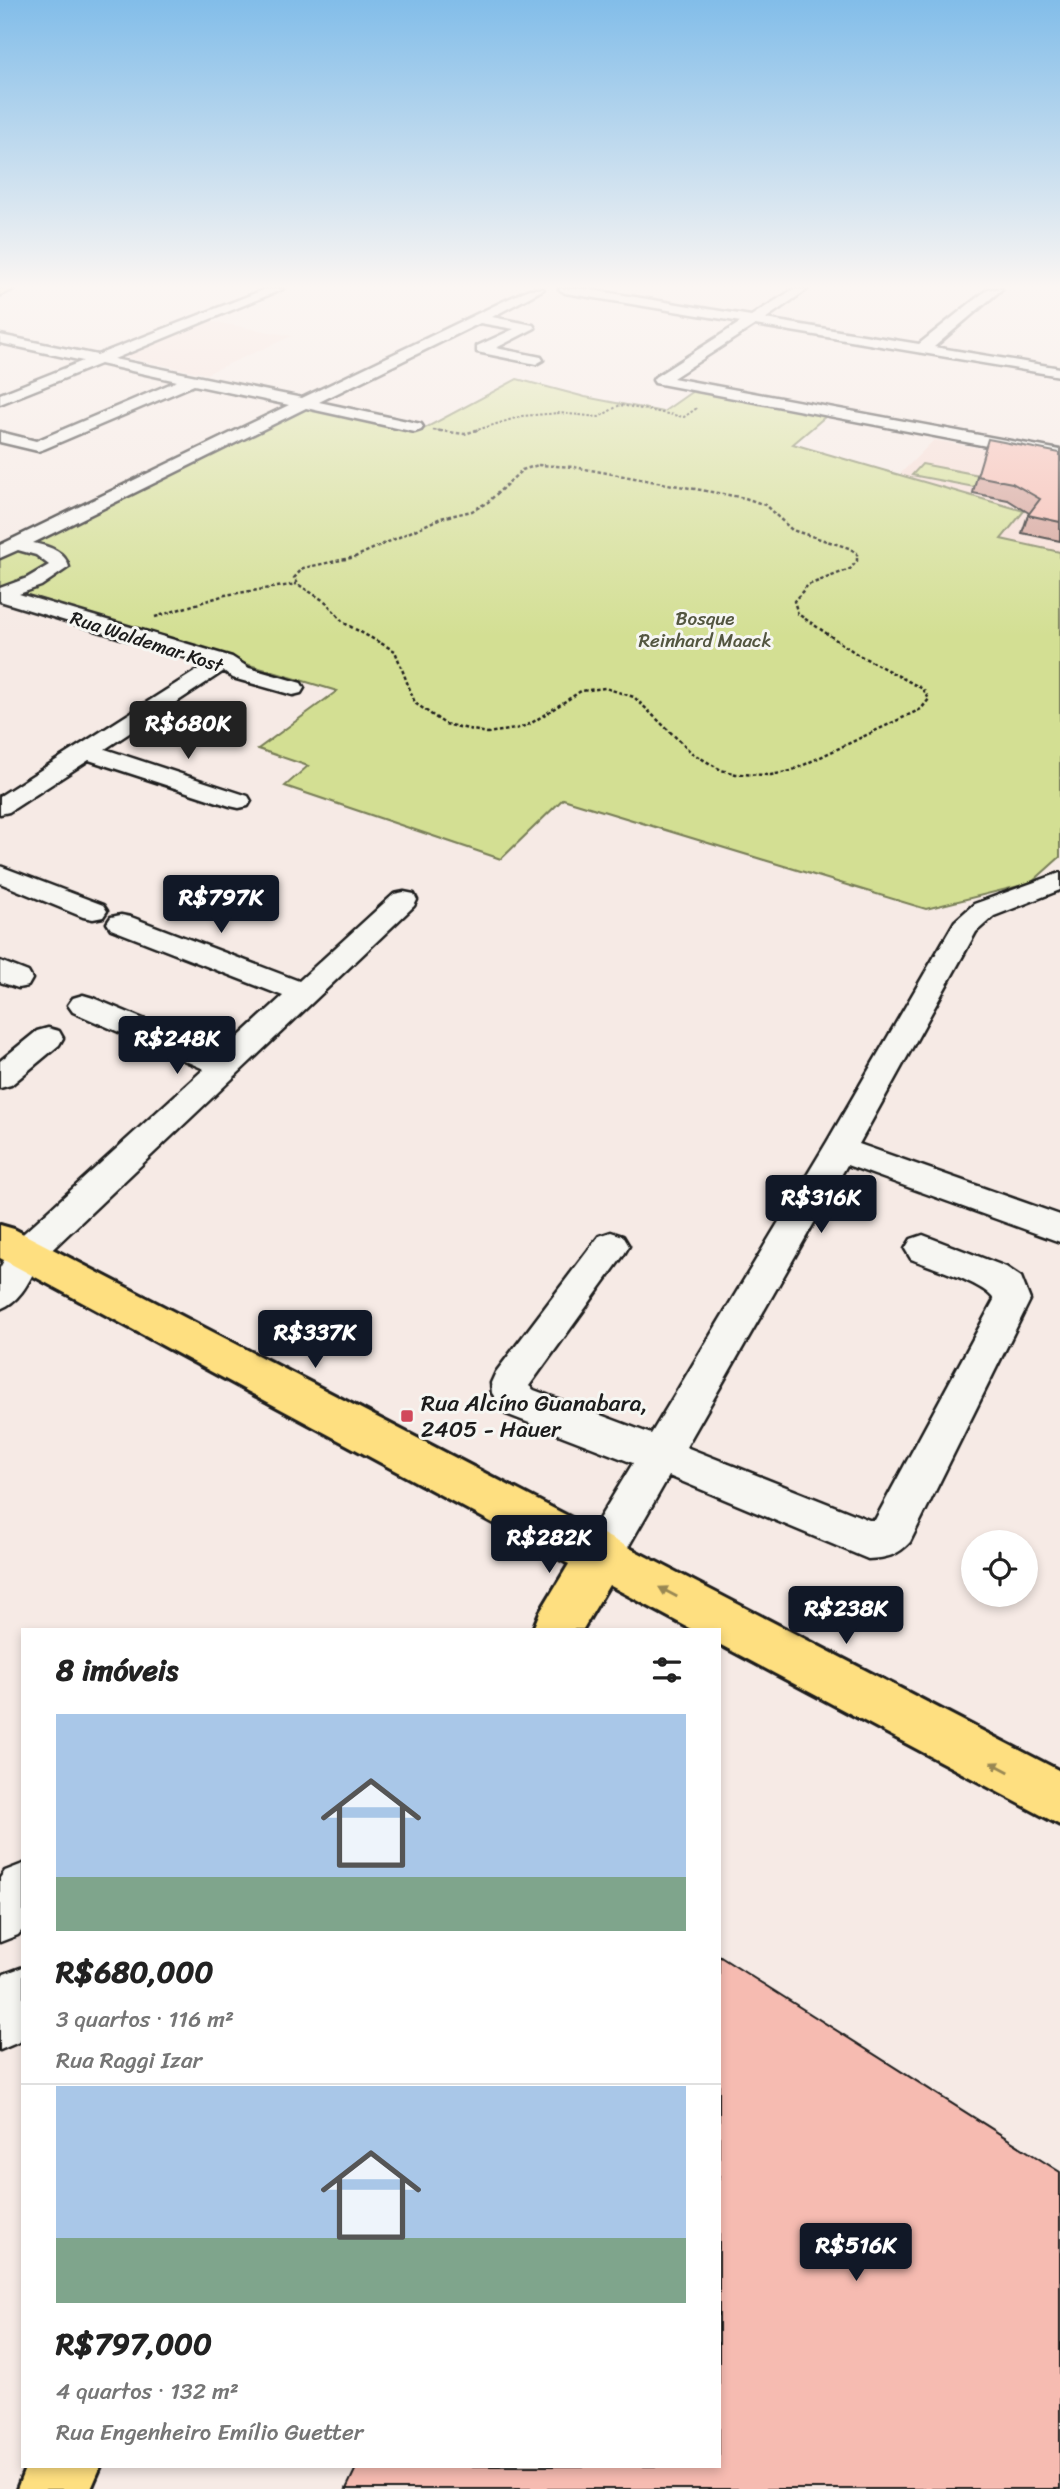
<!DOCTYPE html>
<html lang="pt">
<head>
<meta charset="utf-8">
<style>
	:root { --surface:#fff; --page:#f2f2f2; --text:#222; --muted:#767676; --line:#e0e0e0; --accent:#111827 }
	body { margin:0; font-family:Sriracha,sans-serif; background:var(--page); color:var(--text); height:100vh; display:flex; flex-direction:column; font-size:26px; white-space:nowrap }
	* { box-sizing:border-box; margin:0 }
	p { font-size:23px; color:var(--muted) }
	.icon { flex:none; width:38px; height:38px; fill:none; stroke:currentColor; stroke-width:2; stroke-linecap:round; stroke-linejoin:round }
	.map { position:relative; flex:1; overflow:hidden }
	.drawer { position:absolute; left:21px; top:1628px; width:700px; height:840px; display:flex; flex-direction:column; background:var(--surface); border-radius:0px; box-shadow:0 4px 10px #0003 }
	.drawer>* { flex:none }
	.fabs { position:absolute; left:961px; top:1530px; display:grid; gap:14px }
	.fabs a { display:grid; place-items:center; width:77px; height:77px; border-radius:50%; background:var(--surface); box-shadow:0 4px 10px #0003; font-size:35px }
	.price { position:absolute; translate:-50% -60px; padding:0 16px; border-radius:7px; background:var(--accent); color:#fff; font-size:23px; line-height:46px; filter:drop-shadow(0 2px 4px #0008) }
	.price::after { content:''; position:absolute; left:50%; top:42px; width:21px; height:16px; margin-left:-10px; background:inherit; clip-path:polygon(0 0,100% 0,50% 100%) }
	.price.selected { background:#222; color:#fff }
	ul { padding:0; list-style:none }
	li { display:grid; align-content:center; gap:14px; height:371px; padding:0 35px }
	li+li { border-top:2px solid var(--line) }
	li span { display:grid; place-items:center; height:217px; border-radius:0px; color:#555 }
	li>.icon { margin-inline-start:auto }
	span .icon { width:126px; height:126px; fill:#fffc; stroke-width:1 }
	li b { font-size:30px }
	h2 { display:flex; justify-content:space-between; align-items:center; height:84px; padding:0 35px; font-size:30px }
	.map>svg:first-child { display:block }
	.built { fill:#f6dcd5 }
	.green { fill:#d3df93; stroke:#787e58; stroke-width:2 }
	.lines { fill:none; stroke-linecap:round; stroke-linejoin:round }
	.minor-casing { stroke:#1c1c1c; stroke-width:5 }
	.major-casing { stroke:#1c1c1c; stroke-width:6 }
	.path-far1 { stroke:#1c1c1c; stroke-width:2; stroke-dasharray:2.5 2; stroke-linecap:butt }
	.path { stroke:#1c1c1c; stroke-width:2.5; stroke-dasharray:3.5 2.5; stroke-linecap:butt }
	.minor { fill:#f6f6f2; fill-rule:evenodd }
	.major { fill:#fedf80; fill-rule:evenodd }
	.wall { fill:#d4a198; stroke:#1c1c1c; stroke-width:2 }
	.building { fill:#f6bbb1; stroke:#1c1c1c; stroke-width:2 }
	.oneway { fill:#988753 }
	.poi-dot { fill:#d1495b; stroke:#f6f6f2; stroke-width:2.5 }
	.labels { text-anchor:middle; stroke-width:6; stroke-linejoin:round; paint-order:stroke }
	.far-park-label { font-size:19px; fill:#535640; stroke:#f6f6f2 }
	.far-street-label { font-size:19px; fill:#1c1c1c; stroke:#f6f6f2 }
	.poi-label { font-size:23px; fill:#1c1c1c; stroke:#f6f6f2; text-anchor:start }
</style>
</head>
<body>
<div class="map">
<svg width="1060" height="2489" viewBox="0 0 1060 2489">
	<rect width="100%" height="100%" fill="#f6eae5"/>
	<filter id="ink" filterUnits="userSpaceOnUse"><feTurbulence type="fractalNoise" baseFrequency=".0143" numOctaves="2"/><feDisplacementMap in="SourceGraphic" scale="14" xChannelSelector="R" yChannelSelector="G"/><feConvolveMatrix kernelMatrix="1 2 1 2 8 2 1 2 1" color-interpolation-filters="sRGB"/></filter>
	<g filter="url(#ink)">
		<path class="built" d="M209,321L292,336L206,374L121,356Z
			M934,440L1060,463V552L1001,539L1023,511L899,475Z"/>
		<path class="green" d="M517,379L585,397L663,412L693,391L826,416L793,444L1024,511L1001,539L1060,552V857L1031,883L926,909L563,799L501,859L285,786L308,766L258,749L337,691L0,591V557L305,408L418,432Z
			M922,464L984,476L974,487L912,475Z"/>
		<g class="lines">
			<g class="minor-casing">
				<path id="minor" d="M266,289H283L114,359L302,398L529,289H544L492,317L533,325L535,328L496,348L541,357L543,360L536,364L477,352V346L514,329L480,323L319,402L421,424L423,427L421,430L415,432L306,408L33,543C48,546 65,551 69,567L41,586L19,594L232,657L249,668L301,683L304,688L301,693L293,695L233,678L224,671L105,749L248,796L251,801L248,806L239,808L230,806L89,760L9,812L0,814V796L207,664L0,601V588L27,578L49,565L36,555L18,550L0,558V545L289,405L194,385L44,449L38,451L0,442V432L36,441L177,381L100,364L0,404V394L83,361L0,343V335L97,355Z
					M559,289H586L751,316L794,289H808L765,319L919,344L988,289H1002L934,347L1060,368V376L755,325L673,378L1060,450V460L655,383L653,380L655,377L741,322L565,293Z
					M0,866L103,905L107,911L103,917L93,919L83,917L0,883Z
					M1060,873V890L994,916L976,932L859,1144L1060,1215V1242L847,1165L686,1447L869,1520H875L994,1300C987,1284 928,1266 911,1259L905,1249L911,1239L923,1235L1006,1267L1021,1277L1030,1300L910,1542C897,1556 886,1558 868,1559L669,1476L615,1570L600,1576L585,1570L579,1556L585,1542L633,1463L506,1414L492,1393L491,1383L496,1372L599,1236L611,1232L623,1236L629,1246L623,1256L529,1386L534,1390L651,1434L827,1142L955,921L974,904Z
					M404,892L414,894L417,900L414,906L39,1262C29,1281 21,1301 0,1309V1268L13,1243L204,1069L73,1012L68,1005L73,998L83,995L93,998L222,1052L283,996L111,929L107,923L111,917L121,915L131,917L299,981L394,894Z
					M0,961L28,972L32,979L28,986L18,988L0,982Z
					M48,1028L59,1031L63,1038L59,1045L11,1085L0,1088V1061L37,1031Z
					M23,1864V1929L18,1935L0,1942V1878L5,1871Z
					M23,1967V2037L19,2042L0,2050V1980L4,1974Z"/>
			</g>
			<g class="major-casing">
				<path id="major" d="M0,289H13L0,295Z
					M0,1225L14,1229L1060,1771V1825L719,1644V1629H691L609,1585L583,1629H533L540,1612L569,1564L0,1258Z
					M26,2466H101L91,2489H17Z"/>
			</g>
			<path class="path-far1" d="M433,430L443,431
				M474,431L522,416L559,413L599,417L620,405L684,417L697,408"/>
			<path class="path" d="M433,430L465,434L479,429
				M538,465L574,467L745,498L765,505L792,530L849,548L857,553V561L850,569L808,585L794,601L798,614L857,654L923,689L929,699L921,709L791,771L771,775L736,774L721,770L692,753L634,697L605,688L581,691L530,724L516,729L487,733L445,724L415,703L395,651L344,623L326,602L299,585L294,578L303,568L355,557L441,518L472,511L488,502L522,470Z
				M155,617L225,595L297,584"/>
			<use href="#minor" class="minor"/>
			<use href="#major" class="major"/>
		</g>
		<path class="wall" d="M1060,453V541L1022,533L1028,515L1029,513L1008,500L973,493L977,476Z"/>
		<path class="building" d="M988,439L1060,453V522L1028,515L1040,499L1012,483L977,476Z
			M719,1956L1060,2172V2489H346L357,2466H719Z"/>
		<defs><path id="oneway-solid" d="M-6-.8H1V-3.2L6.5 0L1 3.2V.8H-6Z" transform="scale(1.75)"/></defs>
		<g class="oneway">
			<use href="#oneway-solid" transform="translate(668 1592) rotate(-152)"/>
			<use href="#oneway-solid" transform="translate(1000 1767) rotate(-152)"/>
		</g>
	</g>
	<linearGradient id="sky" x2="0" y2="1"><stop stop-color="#82bde9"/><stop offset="0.45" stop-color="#fbf6f3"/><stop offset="1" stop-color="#fbf6f3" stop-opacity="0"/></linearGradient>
	<rect width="1060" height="637" fill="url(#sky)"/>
	<rect class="poi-dot" x="400" y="1409" width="14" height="14" rx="3.5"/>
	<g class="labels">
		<g class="far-park-label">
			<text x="705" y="625">Bosque<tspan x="705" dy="22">Reinhard Maack</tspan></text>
		</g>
		<g class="far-street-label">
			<text transform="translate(147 641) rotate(18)" y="7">Rua Waldemar Kost</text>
		</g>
		<g class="poi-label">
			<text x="421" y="1411">Rua Alcíno Guanabara,<tspan x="421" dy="26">2405 - Hauer</tspan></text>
		</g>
	</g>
</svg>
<div class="fabs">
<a><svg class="icon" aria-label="locate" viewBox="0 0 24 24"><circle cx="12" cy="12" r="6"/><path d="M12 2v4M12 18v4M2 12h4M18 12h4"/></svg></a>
</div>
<b class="price selected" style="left:188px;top:761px">R$680K</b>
<b class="price" style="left:221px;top:935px">R$797K</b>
<b class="price" style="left:177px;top:1076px">R$248K</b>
<b class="price" style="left:821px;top:1235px">R$316K</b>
<b class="price" style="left:315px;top:1370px">R$337K</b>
<b class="price" style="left:549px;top:1575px">R$282K</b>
<b class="price" style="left:846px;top:1646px">R$238K</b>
<b class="price" style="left:856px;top:2283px">R$516K</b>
<section class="drawer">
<h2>8 imóveis<svg class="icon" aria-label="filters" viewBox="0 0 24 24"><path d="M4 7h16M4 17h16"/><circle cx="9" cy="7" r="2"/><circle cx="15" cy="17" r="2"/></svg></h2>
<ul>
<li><span style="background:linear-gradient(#a9c7e8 75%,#7fa58c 0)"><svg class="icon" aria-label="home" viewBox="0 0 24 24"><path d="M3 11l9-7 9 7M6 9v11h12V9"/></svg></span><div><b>R$680,000</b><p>3 quartos · 116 m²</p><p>Rua Raggi Izar</p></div></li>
<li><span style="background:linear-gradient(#a9c7e8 70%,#7fa58c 0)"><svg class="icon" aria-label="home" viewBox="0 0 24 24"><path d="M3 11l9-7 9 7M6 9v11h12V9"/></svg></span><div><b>R$797,000</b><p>4 quartos · 132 m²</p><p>Rua Engenheiro Emílio Guetter</p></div></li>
</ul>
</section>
</div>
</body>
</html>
